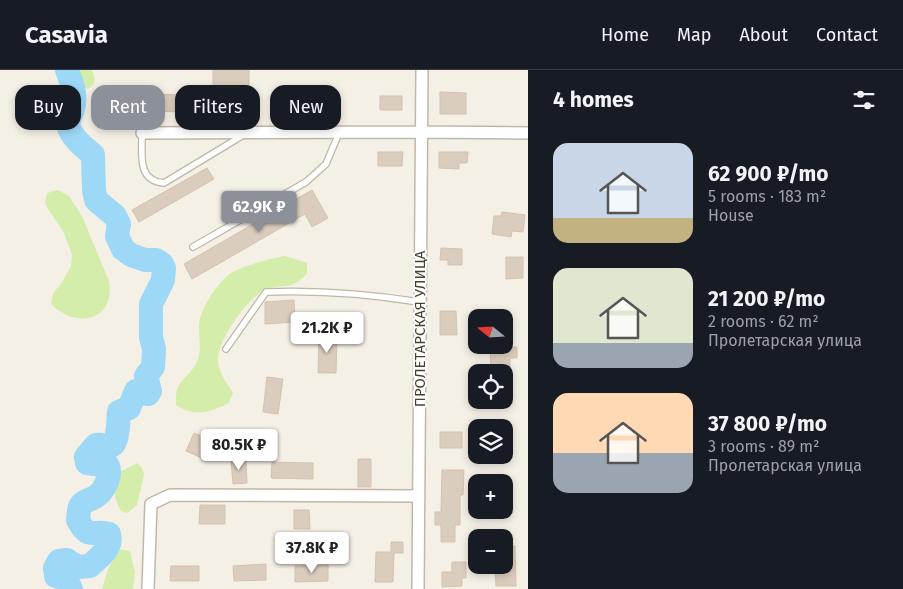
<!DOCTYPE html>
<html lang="en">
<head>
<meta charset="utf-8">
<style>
	:root { --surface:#171b24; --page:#20242c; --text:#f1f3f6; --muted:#9ea1a6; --line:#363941; --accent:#8c9099 }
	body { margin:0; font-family:"Fira Sans",sans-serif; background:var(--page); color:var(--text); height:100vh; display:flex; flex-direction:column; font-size:19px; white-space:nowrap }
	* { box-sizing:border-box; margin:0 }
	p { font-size:16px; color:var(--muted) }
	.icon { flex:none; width:28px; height:28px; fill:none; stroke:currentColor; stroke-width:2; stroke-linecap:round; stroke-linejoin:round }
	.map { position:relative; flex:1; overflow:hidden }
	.panel { display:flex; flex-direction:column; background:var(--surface); width:375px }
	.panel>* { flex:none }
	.guide { position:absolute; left:15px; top:15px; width:438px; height:45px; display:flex; gap:10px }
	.needle { width:32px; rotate:288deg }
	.controls { position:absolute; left:468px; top:239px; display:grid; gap:10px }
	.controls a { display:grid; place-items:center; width:45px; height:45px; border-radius:10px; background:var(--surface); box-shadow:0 2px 8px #0003; font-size:25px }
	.price { position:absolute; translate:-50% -42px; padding:0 11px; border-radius:5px; background:#fff; color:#222; font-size:16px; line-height:32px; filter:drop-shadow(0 1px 2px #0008) }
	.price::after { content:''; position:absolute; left:50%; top:30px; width:15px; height:11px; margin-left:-8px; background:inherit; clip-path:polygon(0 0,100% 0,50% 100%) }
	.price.on { background:var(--accent); color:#fff }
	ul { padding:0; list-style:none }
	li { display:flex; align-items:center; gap:15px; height:125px; padding:0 25px }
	li span { display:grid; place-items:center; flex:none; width:140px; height:100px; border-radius:15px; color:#555 }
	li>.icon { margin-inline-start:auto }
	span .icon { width:60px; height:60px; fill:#fffc; stroke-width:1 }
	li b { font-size:21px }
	h2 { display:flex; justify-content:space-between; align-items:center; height:60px; padding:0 25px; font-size:21px }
	.pill { padding:0 18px; border-radius:15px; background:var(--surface); box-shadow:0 2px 8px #0003; font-size:18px; line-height:45px }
	.pill.on { background:var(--accent); color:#fff }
	header { display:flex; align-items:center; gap:30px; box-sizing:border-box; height:70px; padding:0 25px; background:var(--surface); border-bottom:1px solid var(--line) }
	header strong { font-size:24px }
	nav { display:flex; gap:28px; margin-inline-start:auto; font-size:18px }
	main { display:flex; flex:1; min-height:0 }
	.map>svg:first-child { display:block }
	.green { fill:#d4edab }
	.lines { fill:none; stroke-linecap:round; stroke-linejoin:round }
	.river { stroke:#9dd8f7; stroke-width:24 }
	.building { fill:#dbcdbe; stroke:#d3c2ad }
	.lane-casing { stroke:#c1b7a8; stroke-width:8 }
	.street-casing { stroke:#c1b7a8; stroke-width:14 }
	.lane { stroke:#fff; stroke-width:5.5 }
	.street { stroke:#fff; stroke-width:11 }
	.labels { text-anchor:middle; stroke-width:4; stroke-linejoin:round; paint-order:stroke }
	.street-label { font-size:15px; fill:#483f35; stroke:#fff }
</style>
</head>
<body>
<header>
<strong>Casavia</strong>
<nav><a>Home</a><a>Map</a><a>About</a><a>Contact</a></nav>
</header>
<main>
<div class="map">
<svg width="528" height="519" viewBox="0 0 528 519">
	<rect width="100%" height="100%" fill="#f5f0e6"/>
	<path class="green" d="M76,0H92C95,9 97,14 88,19L82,17L76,5Z
		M58,120L69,126L82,146L109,211C116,252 75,259 51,234L53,223L61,214L71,196L72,185L64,163L45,134L47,123Z
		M285,186L307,193V204C288,223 283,212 265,220C247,228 216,272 218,292C219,303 227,313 233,323L229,333C210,342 195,348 176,335C174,307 190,310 198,289C202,277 198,266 199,254C200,240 218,211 231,203C243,196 271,188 285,186Z
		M137,393L142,398L144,404L137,435L127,443L121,441C112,425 114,418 120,402Z
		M119,479L130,481L135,502L133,519H102L108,499Z"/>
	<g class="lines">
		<path class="river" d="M67,0C72,13 77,25 73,39C71,46 67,50 69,58C73,69 85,78 93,85L94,120L96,130L115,146L119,154L117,166L123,179L131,185L145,190H156L162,194L164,198L163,210L151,234V267L154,279L153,297L146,306L150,321L148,324L136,321L129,338L119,342C118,351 119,376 109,376C104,376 101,374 96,375L86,387L87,393L108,396C112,405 104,422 95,427C90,430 85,430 81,435C78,439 79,445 78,450C89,471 93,459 109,464C113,478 99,487 90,496L77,497L67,490L59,491L55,498L56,506L66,509L71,519"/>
	</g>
	<path class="building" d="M213,0H249V18L213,17Z
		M440,22L466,23V44H440Z
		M293,23L334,24V42H293Z
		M142,24L189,25L188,42L141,41Z
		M380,26H402V40H380Z
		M378,82H403L402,96H378Z
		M439,82H468L467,93H459V99L439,98Z
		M207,98L214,109L139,152L132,140Z
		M312,120L328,148L312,157L305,144L192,209L184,194Z
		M502,142L525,145L523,162L512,161L511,167L492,164L494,146H501Z
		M441,178L462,179V195H448V190H440Z
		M506,187H523V208L506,209Z
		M294,230L295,252L265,254V232Z
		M440,241H456L457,265H440Z
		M319,265L337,266L336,303H318Z
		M490,277H517V288H510V301H491Z
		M267,307L283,309L278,344L263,342Z
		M440,362H462V378H440Z
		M194,363L213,371L204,389L186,381Z
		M246,389L247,413L233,414L231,390Z
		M358,389H371V417H358Z
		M272,392L313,393V409L271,408Z
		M442,400H464L463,425H460V455H455V472H441V455H435V442H441Z
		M200,435H225V454H199Z
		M294,440H309L310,459H294Z
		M391,472H403V483H394L393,512H375L376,482H391Z
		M515,476L516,516H496L495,495H504V477Z
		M452,492H466V508H462V516L442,517V502H452Z
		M266,494V510L234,511L233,496Z
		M328,495V511L295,512V496Z
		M171,496H199V511H170Z"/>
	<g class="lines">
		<g class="lane-casing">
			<path id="lane" d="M142,63C142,85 137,111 164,113L245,64
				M193,177L306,112L326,94L339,63
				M226,279L266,222C318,220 369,224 419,232"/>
		</g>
		<g class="street-casing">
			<path id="street" d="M142,63L422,62L528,63
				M148,519L151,434L170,425L419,426
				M418,519L422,0"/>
		</g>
		<use href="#lane" class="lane"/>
		<use href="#street" class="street"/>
	</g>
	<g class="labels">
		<g class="street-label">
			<text transform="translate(420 259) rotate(-90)" y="5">ПРОЛЕТАРСКАЯ УЛИЦА</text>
		</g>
	</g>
</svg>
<div class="controls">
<a><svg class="needle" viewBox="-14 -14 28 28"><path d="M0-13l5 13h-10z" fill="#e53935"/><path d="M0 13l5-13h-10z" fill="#9ea1a6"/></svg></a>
<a><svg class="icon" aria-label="locate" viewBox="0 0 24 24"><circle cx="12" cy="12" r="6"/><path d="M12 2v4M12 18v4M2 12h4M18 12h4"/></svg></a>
<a><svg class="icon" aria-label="layers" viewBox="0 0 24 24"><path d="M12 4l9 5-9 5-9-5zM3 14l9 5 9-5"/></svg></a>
<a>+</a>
<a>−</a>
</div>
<b class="price on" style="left:259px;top:163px">62.9K ₽</b>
<b class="price" style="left:327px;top:284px">21.2K ₽</b>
<b class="price" style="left:239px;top:401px">80.5K ₽</b>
<b class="price" style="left:312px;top:504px">37.8K ₽</b>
<div class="guide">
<a class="pill">Buy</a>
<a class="pill on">Rent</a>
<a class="pill">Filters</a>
<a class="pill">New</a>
</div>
</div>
<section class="panel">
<h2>4 homes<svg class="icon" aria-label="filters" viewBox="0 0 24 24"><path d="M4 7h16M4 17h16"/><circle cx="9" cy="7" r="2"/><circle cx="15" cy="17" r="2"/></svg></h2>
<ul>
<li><span style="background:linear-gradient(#c9d6e8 75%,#c2b280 0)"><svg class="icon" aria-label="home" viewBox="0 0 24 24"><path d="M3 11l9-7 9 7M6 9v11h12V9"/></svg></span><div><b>62 900 ₽/mo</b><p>5 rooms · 183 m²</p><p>House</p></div></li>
<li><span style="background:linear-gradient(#dfe7d0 75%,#9aa5b1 0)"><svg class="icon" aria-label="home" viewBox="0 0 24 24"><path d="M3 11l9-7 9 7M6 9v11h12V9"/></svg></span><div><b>21 200 ₽/mo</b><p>2 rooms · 62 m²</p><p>Пролетарская улица</p></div></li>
<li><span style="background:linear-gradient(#ffd9b3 60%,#9aa5b1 0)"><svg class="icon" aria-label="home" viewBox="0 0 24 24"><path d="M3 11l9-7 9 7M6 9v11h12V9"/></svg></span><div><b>37 800 ₽/mo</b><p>3 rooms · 89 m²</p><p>Пролетарская улица</p></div></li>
</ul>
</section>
</main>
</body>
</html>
